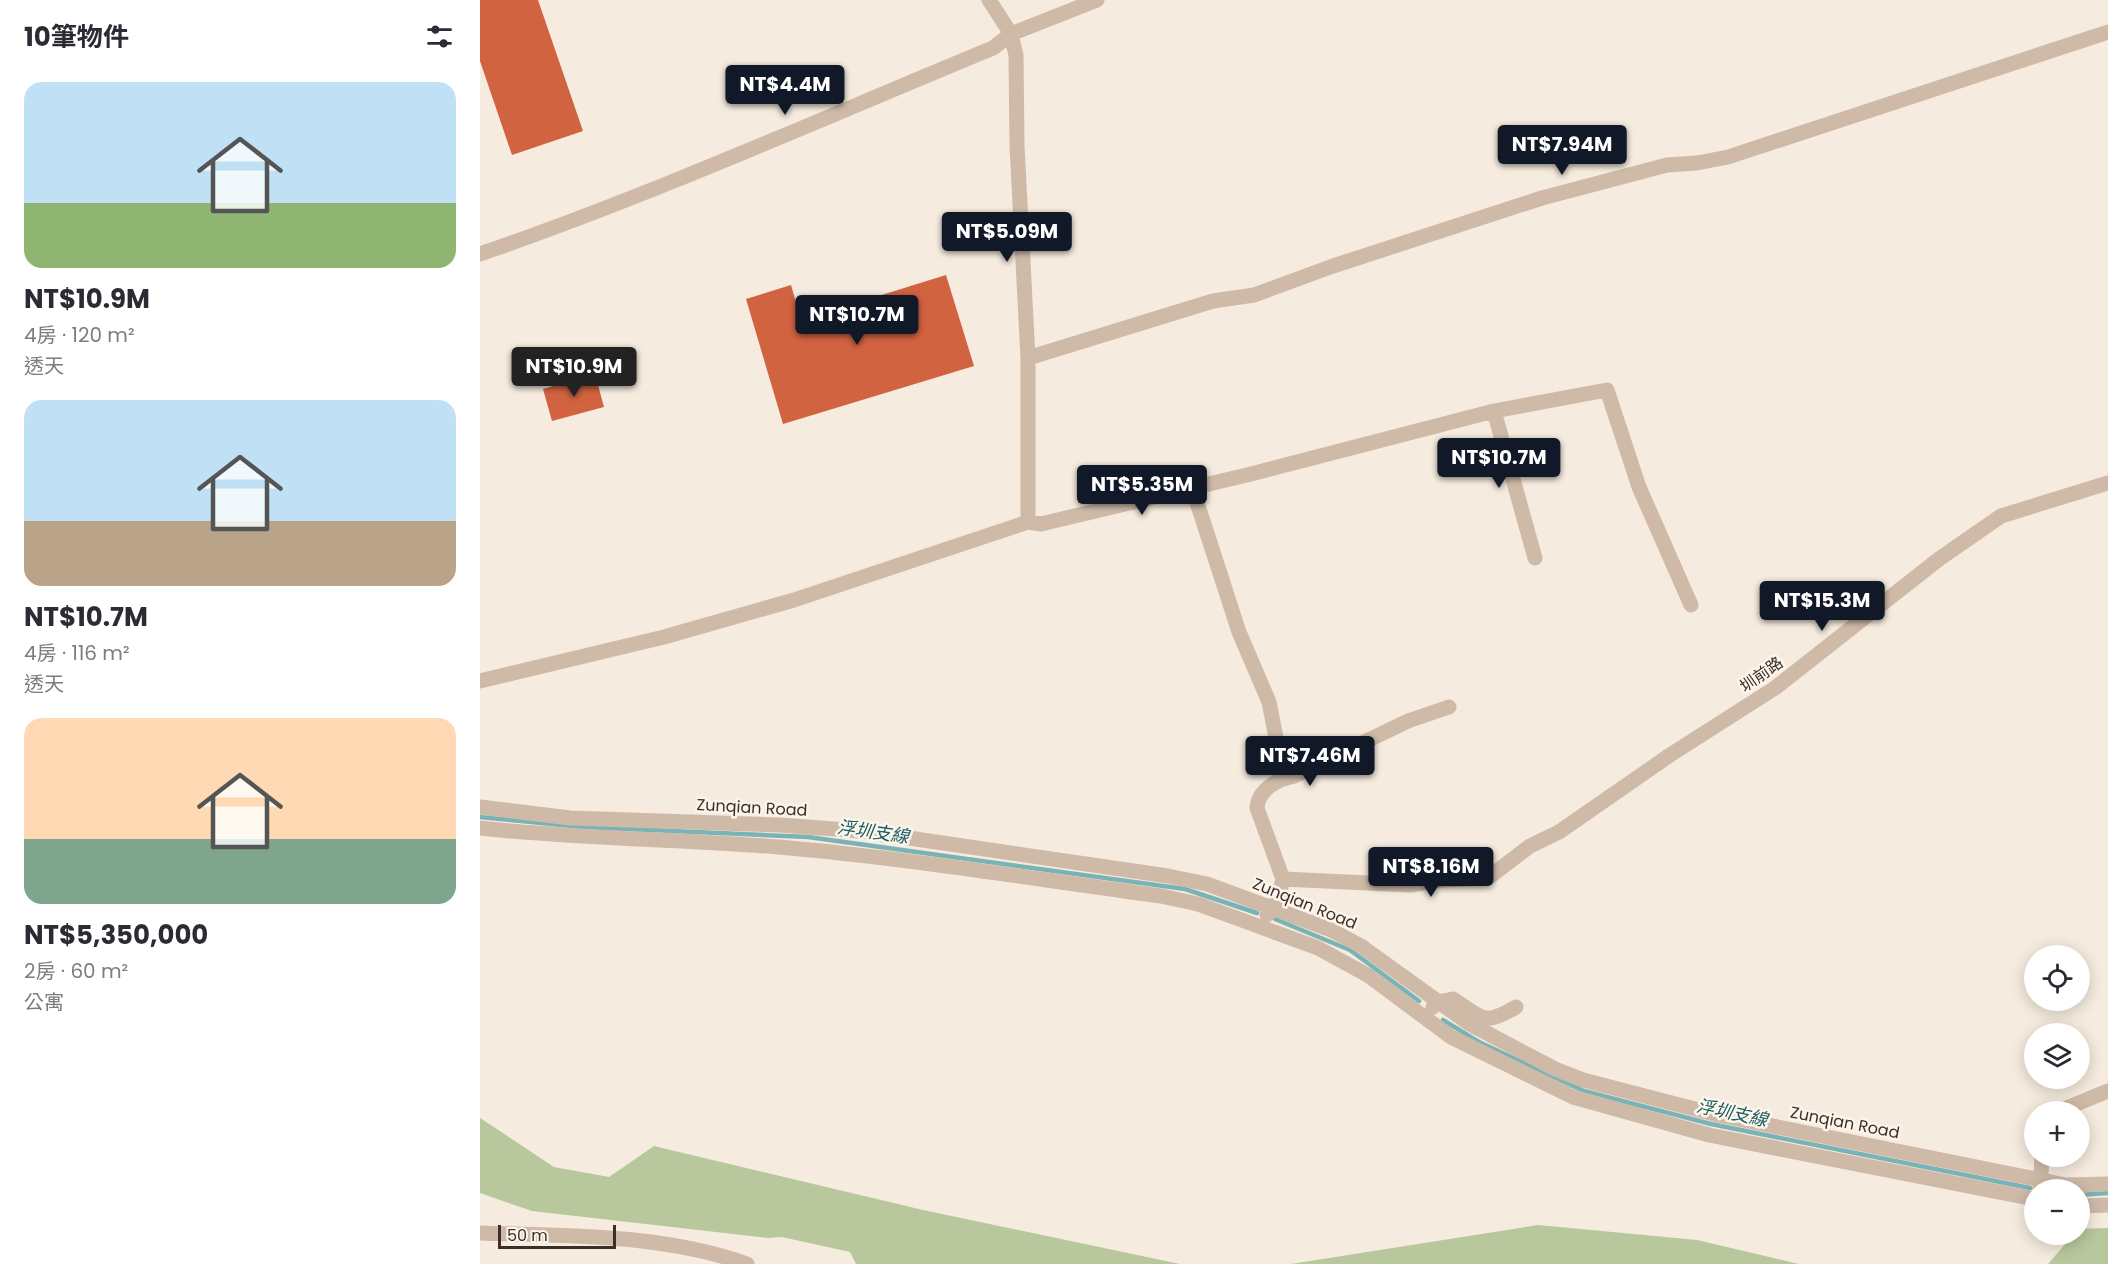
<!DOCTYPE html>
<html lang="zh-TW">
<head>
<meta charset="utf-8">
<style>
	:root { --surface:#fff; --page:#f7f7f7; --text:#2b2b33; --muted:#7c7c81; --accent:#111827 }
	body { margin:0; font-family:Poppins,"Noto Sans TC",sans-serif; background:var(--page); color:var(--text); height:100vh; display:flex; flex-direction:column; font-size:22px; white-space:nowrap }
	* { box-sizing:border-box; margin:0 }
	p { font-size:20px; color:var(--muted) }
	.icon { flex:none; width:33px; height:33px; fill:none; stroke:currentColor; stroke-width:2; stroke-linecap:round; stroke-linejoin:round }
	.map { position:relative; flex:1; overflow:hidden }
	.details { display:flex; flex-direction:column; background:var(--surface); width:480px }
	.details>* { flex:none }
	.controls { position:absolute; left:1544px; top:945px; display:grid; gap:12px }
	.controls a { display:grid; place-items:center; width:66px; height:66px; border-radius:50%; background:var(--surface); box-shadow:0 3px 15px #0003; font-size:30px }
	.scale { position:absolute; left:18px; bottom:15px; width:118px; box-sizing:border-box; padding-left:6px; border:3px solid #3c2f29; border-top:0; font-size:16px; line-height:21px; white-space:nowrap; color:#3c2f29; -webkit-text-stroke:4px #fcf5ec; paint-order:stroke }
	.price { position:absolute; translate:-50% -51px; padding:0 14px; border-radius:6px; background:var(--accent); color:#fff; font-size:20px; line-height:39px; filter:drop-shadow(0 2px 3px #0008) }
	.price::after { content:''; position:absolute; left:50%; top:36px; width:18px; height:14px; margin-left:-9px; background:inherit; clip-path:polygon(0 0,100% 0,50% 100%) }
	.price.current { background:#222; color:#fff }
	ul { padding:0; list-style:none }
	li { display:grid; align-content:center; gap:12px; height:318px; padding:0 24px }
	li span { display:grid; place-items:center; height:186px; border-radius:18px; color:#555 }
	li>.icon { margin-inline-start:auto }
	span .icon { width:108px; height:108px; fill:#fffc; stroke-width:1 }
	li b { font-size:26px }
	h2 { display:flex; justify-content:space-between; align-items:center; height:72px; padding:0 24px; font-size:26px }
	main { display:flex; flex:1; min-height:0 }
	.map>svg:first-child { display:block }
	.green { fill:#b8c79c }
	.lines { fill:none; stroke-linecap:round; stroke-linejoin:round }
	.stream { stroke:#7ab3b6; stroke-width:4.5 }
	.building { fill:#d26340 }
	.minor { stroke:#cfbaa8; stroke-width:15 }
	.labels { text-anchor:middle; stroke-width:5; stroke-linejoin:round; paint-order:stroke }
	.street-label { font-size:16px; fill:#3c2f29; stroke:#fcf5ec }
	.water-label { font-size:18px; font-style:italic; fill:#1a5d62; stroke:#fcf5ec }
</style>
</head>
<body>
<main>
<section class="details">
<h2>10筆物件<svg class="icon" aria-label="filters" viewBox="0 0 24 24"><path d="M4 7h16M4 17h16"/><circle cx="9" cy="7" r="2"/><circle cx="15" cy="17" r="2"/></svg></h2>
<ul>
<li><span style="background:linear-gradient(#bfe0f5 65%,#8fb573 0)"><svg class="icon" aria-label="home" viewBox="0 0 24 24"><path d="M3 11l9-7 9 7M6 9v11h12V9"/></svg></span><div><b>NT$10.9M</b><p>4房 · 120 m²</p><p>透天</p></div></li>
<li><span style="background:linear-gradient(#bfe0f5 65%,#b9a48a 0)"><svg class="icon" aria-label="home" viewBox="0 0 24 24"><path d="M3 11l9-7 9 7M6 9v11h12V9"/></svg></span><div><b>NT$10.7M</b><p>4房 · 116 m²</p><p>透天</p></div></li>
<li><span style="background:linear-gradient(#ffd9b3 65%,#7fa58c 0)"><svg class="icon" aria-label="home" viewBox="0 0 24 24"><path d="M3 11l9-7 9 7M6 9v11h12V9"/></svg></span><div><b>NT$5,350,000</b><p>2房 · 60 m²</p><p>公寓</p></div></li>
</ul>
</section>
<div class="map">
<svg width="1628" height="1264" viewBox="0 0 1628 1264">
	<rect width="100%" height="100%" fill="#f5ebde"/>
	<path class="green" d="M0,1118L74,1167L129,1177L174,1146L443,1210L700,1264H376L370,1252L302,1237L289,1238L52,1211L0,1193Z
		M1058,1225L1217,1240L1319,1264H811Z
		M1628,1228V1264H1568L1593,1235L1599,1234V1229Z"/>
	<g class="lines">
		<path class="stream" d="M0,817L102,827L328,837L705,889L777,913
			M795,919L870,950L939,1001
			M963,1020L999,1042L1104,1091L1231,1124L1550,1188
			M1599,1195L1628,1193"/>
	</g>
	<path class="building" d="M0,0H58L103,131L32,155L0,61Z
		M466,275L494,366L303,424L266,299L311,285L321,320Z
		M115,374L124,407L72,421L63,389Z"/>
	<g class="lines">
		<path class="minor" d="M509,0L531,34L536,55L537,146L548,358V522
			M0,254C174,194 343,118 513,48L531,34L617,0
			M548,358L733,301L774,295L853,266L1062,198L1187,165L1217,163L1248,157L1628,32
			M1014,411L1055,558
			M712,487L759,632L789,702L804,778
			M0,681L184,637L314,600L548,522L561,524L771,474L1014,411L1127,390L1159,487L1211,605
			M0,807L90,818L300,825L381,831L688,876L727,884L851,930L881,946L988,1023L1075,1069L1103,1080L1238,1115L1586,1185L1628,1184
			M0,828C99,839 199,839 299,847C426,858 554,879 681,896L718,904L838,948L889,976L971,1037L1093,1097L1229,1135L1554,1199
			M803,879L930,885L961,880L1008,878L1050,846L1079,832L1190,755L1295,688L1459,559L1521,516L1628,483
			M787,915L798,899L803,879L777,808C778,790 797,779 814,776L928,721L969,707
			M953,1007L957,1002L973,999C1003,1018 1003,1027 1036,1007
			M1577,1112L1628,1091
			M1560,1190L1562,1156
			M1599,1206L1628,1205
			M0,1233C89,1236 182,1234 267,1264"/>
	</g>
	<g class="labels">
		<g class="street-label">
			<text transform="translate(1281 674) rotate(-35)" y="6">圳前路</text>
			<text transform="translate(272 807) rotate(3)" y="6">Zunqian Road</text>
			<text transform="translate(825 903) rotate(22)" y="6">Zunqian Road</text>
			<text transform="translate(1365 1122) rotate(11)" y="6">Zunqian Road</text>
		</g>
		<g class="water-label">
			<text transform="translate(393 832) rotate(8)" y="6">浮圳支線</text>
			<text transform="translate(1252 1113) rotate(12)" y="6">浮圳支線</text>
		</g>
	</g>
</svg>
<div class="controls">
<a><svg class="icon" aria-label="locate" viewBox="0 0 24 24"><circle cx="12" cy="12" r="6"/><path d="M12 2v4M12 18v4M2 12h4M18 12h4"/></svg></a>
<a><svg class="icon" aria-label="layers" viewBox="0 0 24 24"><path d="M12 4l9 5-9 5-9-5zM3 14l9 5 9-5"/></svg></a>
<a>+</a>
<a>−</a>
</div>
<div class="scale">50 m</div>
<b class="price" style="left:305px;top:116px">NT$4.4M</b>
<b class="price" style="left:1082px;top:176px">NT$7.94M</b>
<b class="price" style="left:527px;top:263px">NT$5.09M</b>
<b class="price" style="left:377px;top:346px">NT$10.7M</b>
<b class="price current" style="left:94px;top:398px">NT$10.9M</b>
<b class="price" style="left:1019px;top:489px">NT$10.7M</b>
<b class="price" style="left:662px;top:516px">NT$5.35M</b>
<b class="price" style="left:1342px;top:632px">NT$15.3M</b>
<b class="price" style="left:830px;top:787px">NT$7.46M</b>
<b class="price" style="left:951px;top:898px">NT$8.16M</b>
</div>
</main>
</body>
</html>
